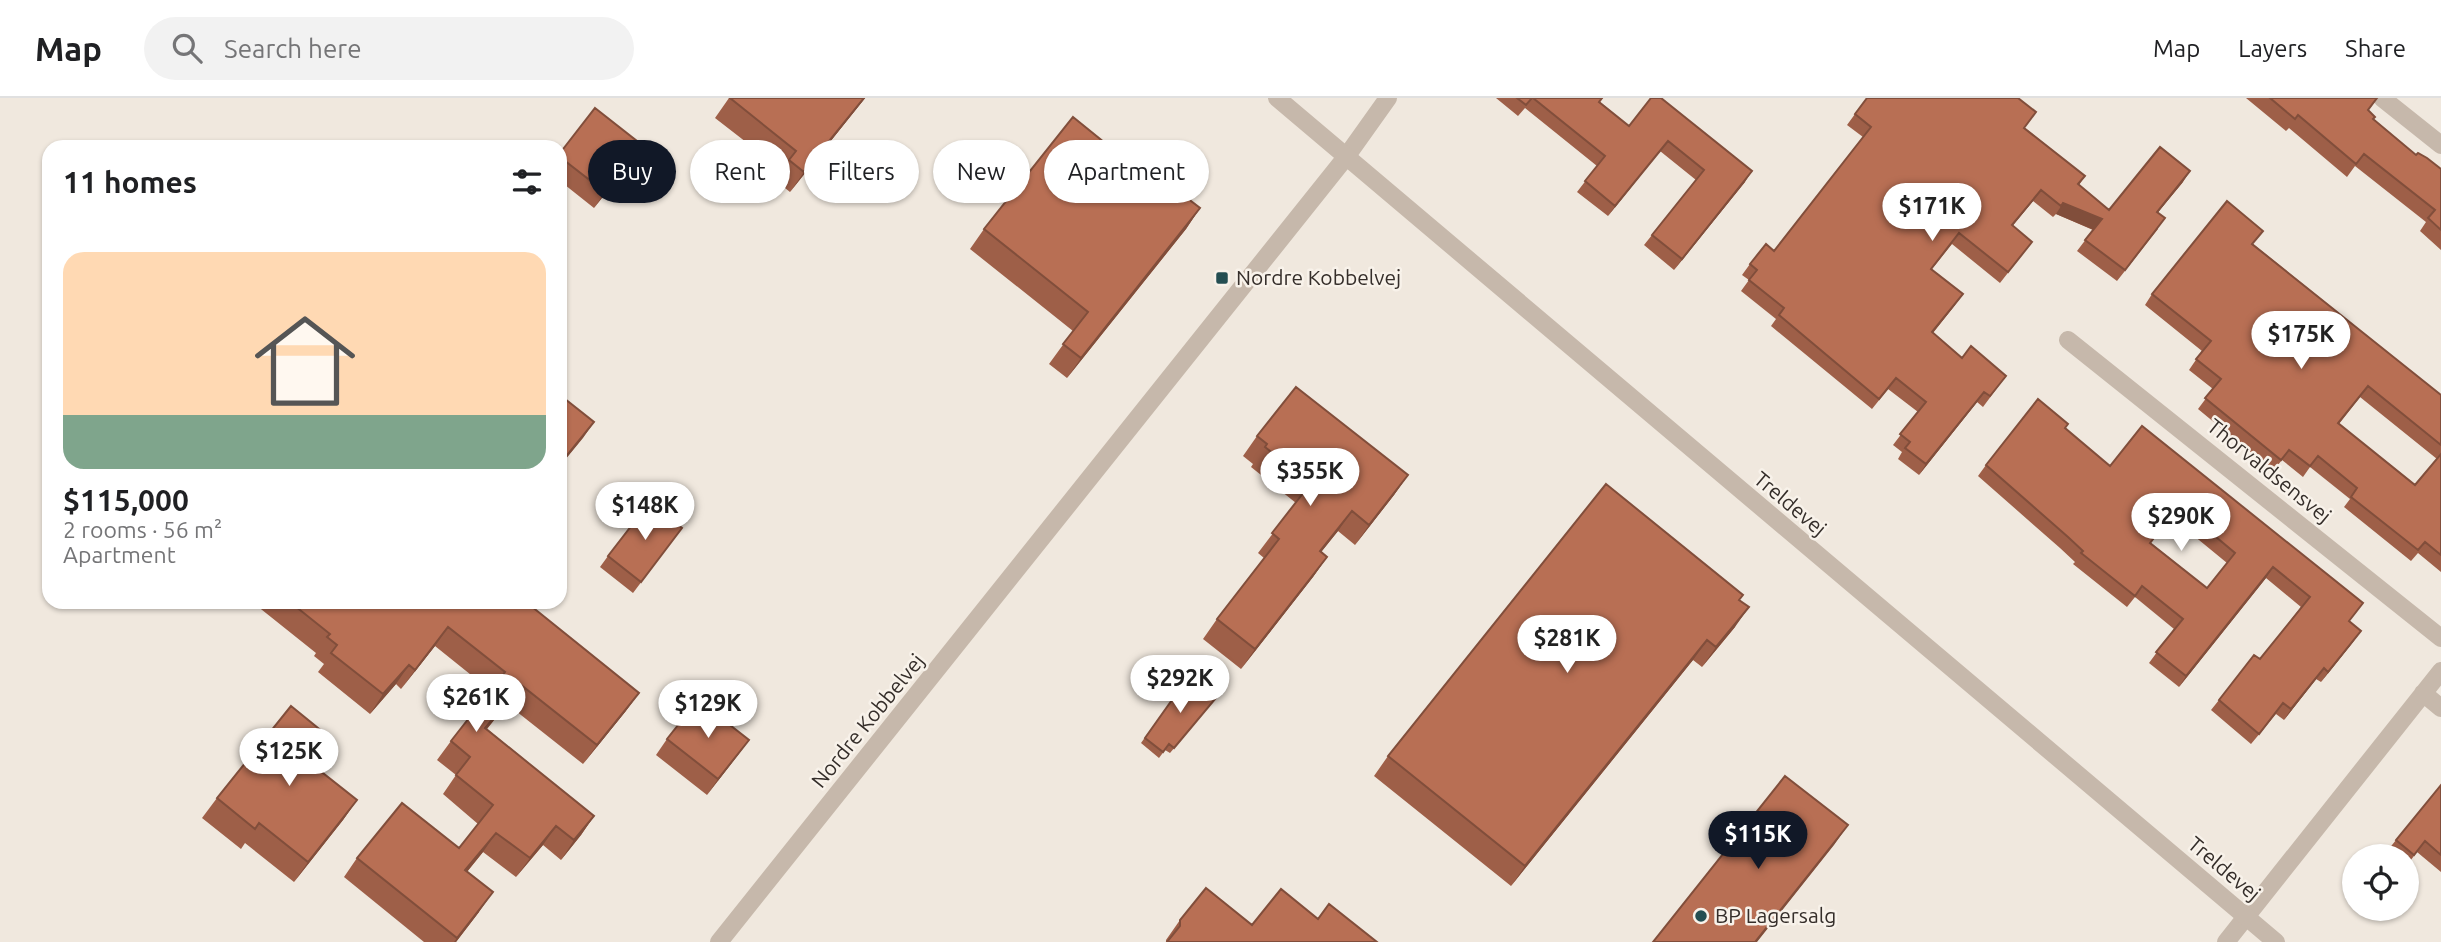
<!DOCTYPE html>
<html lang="en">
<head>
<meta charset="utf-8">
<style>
	:root { --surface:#fff; --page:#f2f2f2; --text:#202124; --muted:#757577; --line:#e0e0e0; --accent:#111827 }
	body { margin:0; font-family:Ubuntu,sans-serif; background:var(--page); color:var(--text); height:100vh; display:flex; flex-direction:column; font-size:26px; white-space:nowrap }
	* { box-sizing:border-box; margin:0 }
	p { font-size:23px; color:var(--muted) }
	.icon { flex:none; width:38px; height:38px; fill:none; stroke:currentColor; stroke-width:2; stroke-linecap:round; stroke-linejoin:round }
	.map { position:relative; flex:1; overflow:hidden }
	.drawer { position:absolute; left:42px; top:42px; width:525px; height:469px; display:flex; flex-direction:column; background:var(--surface); border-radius:21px; box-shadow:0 2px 5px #0004 }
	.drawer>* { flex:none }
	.guide { position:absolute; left:588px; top:42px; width:665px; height:63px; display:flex; gap:14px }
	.tools { position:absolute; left:2342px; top:746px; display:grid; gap:14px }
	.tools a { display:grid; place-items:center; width:77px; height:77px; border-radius:50%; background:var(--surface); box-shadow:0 2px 5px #0004; font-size:35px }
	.price { position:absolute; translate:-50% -60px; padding:0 16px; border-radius:24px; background:#fff; color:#222; font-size:23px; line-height:46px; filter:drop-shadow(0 2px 4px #0008) }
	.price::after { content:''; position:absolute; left:50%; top:42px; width:21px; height:16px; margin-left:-10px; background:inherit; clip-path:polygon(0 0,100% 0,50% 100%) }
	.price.selected { background:var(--accent); color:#fff }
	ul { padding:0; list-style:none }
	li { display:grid; align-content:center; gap:14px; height:371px; padding:0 21px }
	li span { display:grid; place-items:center; height:217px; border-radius:21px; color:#555 }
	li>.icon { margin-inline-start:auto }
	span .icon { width:126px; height:126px; fill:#fffc; stroke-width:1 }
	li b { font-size:30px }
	h2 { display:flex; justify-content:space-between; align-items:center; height:84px; padding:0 21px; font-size:30px }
	.tag { padding:0 24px; border-radius:32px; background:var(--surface); box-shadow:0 2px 5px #0004; font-size:24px; line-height:63px }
	.tag.selected { background:var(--accent); color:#fff }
	header { display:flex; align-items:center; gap:42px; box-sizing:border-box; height:98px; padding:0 35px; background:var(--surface); border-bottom:2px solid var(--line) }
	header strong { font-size:33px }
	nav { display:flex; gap:38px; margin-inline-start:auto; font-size:24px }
	.search { width:490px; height:63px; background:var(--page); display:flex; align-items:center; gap:18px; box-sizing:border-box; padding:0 24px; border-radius:38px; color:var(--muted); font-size:26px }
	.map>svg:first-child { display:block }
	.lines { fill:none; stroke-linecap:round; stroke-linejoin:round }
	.minor { stroke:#c6b8ab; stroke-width:18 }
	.tertiary { stroke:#c6b8ab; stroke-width:18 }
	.wall { fill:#9e5f48; fill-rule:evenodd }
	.shaded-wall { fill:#814e3b }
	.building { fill:#b86f54; stroke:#814e3b; stroke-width:2; fill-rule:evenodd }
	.poi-dot { fill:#244e52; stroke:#f8f2ea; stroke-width:2.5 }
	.labels { text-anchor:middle; stroke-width:5; stroke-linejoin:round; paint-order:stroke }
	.poi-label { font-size:21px; fill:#352e2a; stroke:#f8f2ea; text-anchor:start }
	.street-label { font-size:21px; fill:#352e2a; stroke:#f8f2ea }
</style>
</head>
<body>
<header>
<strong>Map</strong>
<div class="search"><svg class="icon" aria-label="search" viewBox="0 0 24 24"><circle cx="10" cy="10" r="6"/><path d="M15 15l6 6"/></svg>Search here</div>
<nav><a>Map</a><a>Layers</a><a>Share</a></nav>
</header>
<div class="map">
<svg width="2441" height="844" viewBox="0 0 2441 844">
	<rect width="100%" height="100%" fill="#f0e8de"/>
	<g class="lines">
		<path class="minor" d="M2382,0L2441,47
			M1346,59L1388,0
			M2068,242L2441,540
			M2423,595L2441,610
			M2226,844L2441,573"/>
		<path class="tertiary" d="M1277,0L2276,844
			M719,844L1346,59"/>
	</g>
	<path class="wall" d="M729,0H865L790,94L775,82L782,72L715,20Z
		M1496,0H1603L1600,4L1629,28L1651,0L1745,84L1674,172L1644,147L1696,82L1660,53L1608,118L1577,94L1597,68L1525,10L1518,18Z
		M2246,0H2377L2368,13L2373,21L2416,57L2441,71V152L2420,133L2426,124L2355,68L2347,79L2289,30L2286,33Z
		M1855,16L2025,30L2085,78L2079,87L2109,112L2183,84L2158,114V131L2117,183L2077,153L2093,132L2056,116L2053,119L2033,103L2012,128L2032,144L2000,185L1952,146L1932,171L1955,207L1933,235L1962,260L2006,278L1983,309L1977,304L1919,377L1898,361L1902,354L1893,347L1918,314L1888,291L1872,311L1771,228L1776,221L1741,193L1749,182L1742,177L1750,166L1774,153L1863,39L1847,27Z
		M642,47L631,63L594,110L560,83V55Z
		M1152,83L1200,110L1186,131L1067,280L1049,266L1073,233L970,151L984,131Z
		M2253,146L2441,297V474L2418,455L2411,463L2344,409L2350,401L2310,369L2303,379L2282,362L2273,373L2198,311L2213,291L2189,272L2202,253L2145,207L2152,196ZM2360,299L2437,361L2415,387L2339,326Z
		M2142,328L2349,524L2353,544L2321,584L2316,581L2284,622L2276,616L2251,646L2211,612L2219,602L2260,561L2301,509L2266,480L2179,589L2149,565L2174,531L2135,499L2127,509L2073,466L2075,464L2060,450L1978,378L1986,367L2065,331L2110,368ZM2171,419L2227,465L2207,490L2151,445Z
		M1257,338L1408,377L1394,397L1355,447L1338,433L1321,454L1327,459L1313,479L1241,571L1203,541L1217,521L1264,460L1258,455L1296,405L1251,369L1253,366L1243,358Z
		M682,430L633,495L600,469L608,458Z
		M1740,502L1735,529L1702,569L1693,562L1511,788L1374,678L1388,658Z
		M252,504H526L639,595L625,614L583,666L507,606L487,631L594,718L581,737L561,762L543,747L516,779L483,754L467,774L479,814L456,844H424L344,779L357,760L459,750L478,726L443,696L456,677L437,662L451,643L491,593L435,548L401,591L396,586L370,616L318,574L324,566L314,558L316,555Z
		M1189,578L1216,600L1170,655L1165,652L1159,660L1141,645Z
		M329,639L311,665L357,702L343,722L294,784L245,745L241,751L202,720L217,700Z
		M667,641L749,642L707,697L656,657Z
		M2441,687V774L2417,754L2407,767L2406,758H2395L2388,752L2396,742Z
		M1318,821L1377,844H1166V842L1180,822L1252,827Z"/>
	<path class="shaded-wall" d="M864,0H865L790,94L804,74Z
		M1668,43L1608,118L1615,108Z
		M642,47L631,63L594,110L605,94Z
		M1752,73L1745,84L1674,172L1682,161Z
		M2190,73L2183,84L2150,124L2157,114Z
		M2041,92L2033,103L2004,138L2012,127Z
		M2063,105L2102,121L2094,132L2056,116Z
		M1200,110L1186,131L1067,280L1081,260Z
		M1963,196L1955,207L1924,245L1932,234Z
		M1984,294L1977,304L1919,377L1926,366Z
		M594,324L583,340L560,368V366Z
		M1408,377L1394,397L1355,447L1369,427Z
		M1352,413L1338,433L1306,473L1320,453Z
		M1327,459L1313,479L1241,571L1255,551Z
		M2273,469L2266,480L2179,589L2186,578Z
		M1749,509L1735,529L1702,569L1716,549Z
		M448,529L435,548L401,591L415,572Z
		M2361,533L2353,544L2321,584L2328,574Z
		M1707,542L1693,562L1511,788L1525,768Z
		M409,567L396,586L370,616L383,596Z
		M2324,570L2316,581L2284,622L2291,611Z
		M521,587L507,606L472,649L485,630Z
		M639,595L625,614L583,666L597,647Z
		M329,639L315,659L295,684L309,664Z
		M749,642L738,657L707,697L718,681Z
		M357,702L343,722L294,784L308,764Z
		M594,718L581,737L561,762L574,742Z
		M1848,727L1834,747L1757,844H1755Z
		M556,728L543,747L516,779L530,760Z
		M496,735L483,754L452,792L465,772Z
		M493,794L479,814L456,844H454Z"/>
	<path class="building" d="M730,0H864L804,74L789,62L796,53Z
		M1517,0H1532L1526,7Z
		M1533,0H1602L1599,4L1629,28L1651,0H1661L1752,73L1682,161L1652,137L1704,72L1668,43L1615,108L1585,83L1605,58Z
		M1867,0H2018L2036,14L2024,30L2085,78L2078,86L2109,112L2160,49L2190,73L2157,114L2165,120L2125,172L2085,142L2102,121L2063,105L2061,108L2041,92L2012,127L2032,144L2008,174L1959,135L1931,171L1963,196L1932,234L1962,260L1971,248L2006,278L1990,298L1984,294L1926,366L1905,350L1910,344L1900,336L1926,304L1896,280L1879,301L1779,217L1784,210L1749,182L1757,172L1750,166L1766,146L1774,153L1871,29L1855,16Z
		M2270,0H2377L2368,12L2375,19L2373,21L2416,57L2418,55L2427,60L2441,71V132L2428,120L2435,112L2364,56L2356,66L2298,17L2295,21Z
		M595,10L642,47L605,94L560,59V55Z
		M1073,19L1152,83L1157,77L1200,110L1081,260L1063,246L1088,214L984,131Z
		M2227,103L2263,133L2252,146L2441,297V347L2368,288L2338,325L2415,387L2441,356V457L2425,444L2418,452L2351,399L2357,390L2318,358L2310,368L2289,352L2281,362L2205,300L2221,281L2196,261L2211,243L2152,196Z
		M1296,289L1408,377L1369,427L1352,413L1320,453L1327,459L1255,551L1217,521L1279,441L1272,435L1311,385L1265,349L1267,346L1257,338Z
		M560,297L594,324L560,366Z
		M2038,301L2068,326L2065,330L2110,368L2142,328L2363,505L2349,523L2361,533L2328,574L2324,570L2291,611L2283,605L2259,636L2219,602L2254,557L2260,561L2310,499L2273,469L2186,578L2156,554L2183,521L2142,488L2135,498L2081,455L2083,453L2068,439L1986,367ZM2179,408L2235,455L2207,490L2150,445Z
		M1606,386L1743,497L1739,502L1749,509L1716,549L1707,542L1525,768L1388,658Z
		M649,405L682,430L641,484L608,458Z
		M290,504H526L639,595L597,647L521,587L485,630L594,718L574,742L556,728L530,760L496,735L465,772L493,794L457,840L357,760L402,705L459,750L493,707L456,677L470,659L451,643L505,574L448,529L415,572L409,567L383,596L331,555L337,547L327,539L330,536Z
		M1189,578L1216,600L1174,650L1169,646L1163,654L1145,640Z
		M698,602L749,642L718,681L667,641Z
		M291,608L329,639L309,664L357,702L308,764L259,725L255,731L217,700Z
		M1785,678L1848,727L1755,844H1653Z
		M2441,687V757L2425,743L2414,757L2396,742Z
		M1206,790L1252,827L1281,791L1318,821L1329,806L1377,844H1167L1180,828V822Z"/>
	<g class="poi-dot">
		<rect x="1215" y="173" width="14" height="14" rx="3.5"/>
		<circle cx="1701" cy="818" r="7"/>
	</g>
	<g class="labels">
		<g class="poi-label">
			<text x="1236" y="187">Nordre Kobbelvej</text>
			<text x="1715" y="825">BP Lagersalg</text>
		</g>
		<g class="street-label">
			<text transform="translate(2269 373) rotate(39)" y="7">Thorvaldsensvej</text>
			<text transform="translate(1790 406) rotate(40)" y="7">Treldevej</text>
			<text transform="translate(868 623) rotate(-51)" y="7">Nordre Kobbelvej</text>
			<text transform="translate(2224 771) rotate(40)" y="7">Treldevej</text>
		</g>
	</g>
</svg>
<div class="tools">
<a><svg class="icon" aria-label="locate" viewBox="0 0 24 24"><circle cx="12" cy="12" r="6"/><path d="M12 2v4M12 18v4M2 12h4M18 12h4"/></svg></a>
</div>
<b class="price" style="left:1932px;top:145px">$171K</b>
<b class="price" style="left:2301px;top:273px">$175K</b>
<b class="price" style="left:1310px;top:410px">$355K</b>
<b class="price" style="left:645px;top:444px">$148K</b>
<b class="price" style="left:2181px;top:455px">$290K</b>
<b class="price" style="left:1567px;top:577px">$281K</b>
<b class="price" style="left:1180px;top:617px">$292K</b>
<b class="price" style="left:476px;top:636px">$261K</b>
<b class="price" style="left:708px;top:642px">$129K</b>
<b class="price" style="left:289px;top:690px">$125K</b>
<b class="price selected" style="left:1758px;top:773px">$115K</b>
<div class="guide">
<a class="tag selected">Buy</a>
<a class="tag">Rent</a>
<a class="tag">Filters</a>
<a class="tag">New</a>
<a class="tag">Apartment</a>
</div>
<section class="drawer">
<h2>11 homes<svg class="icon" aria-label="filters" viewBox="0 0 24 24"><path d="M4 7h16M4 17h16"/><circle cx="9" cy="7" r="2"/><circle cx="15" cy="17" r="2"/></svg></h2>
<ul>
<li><span style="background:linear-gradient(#ffd9b3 75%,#7fa58c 0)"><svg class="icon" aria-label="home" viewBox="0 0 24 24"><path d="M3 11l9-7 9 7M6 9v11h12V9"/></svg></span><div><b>$115,000</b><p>2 rooms · 56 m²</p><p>Apartment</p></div></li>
</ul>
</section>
</div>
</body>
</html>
